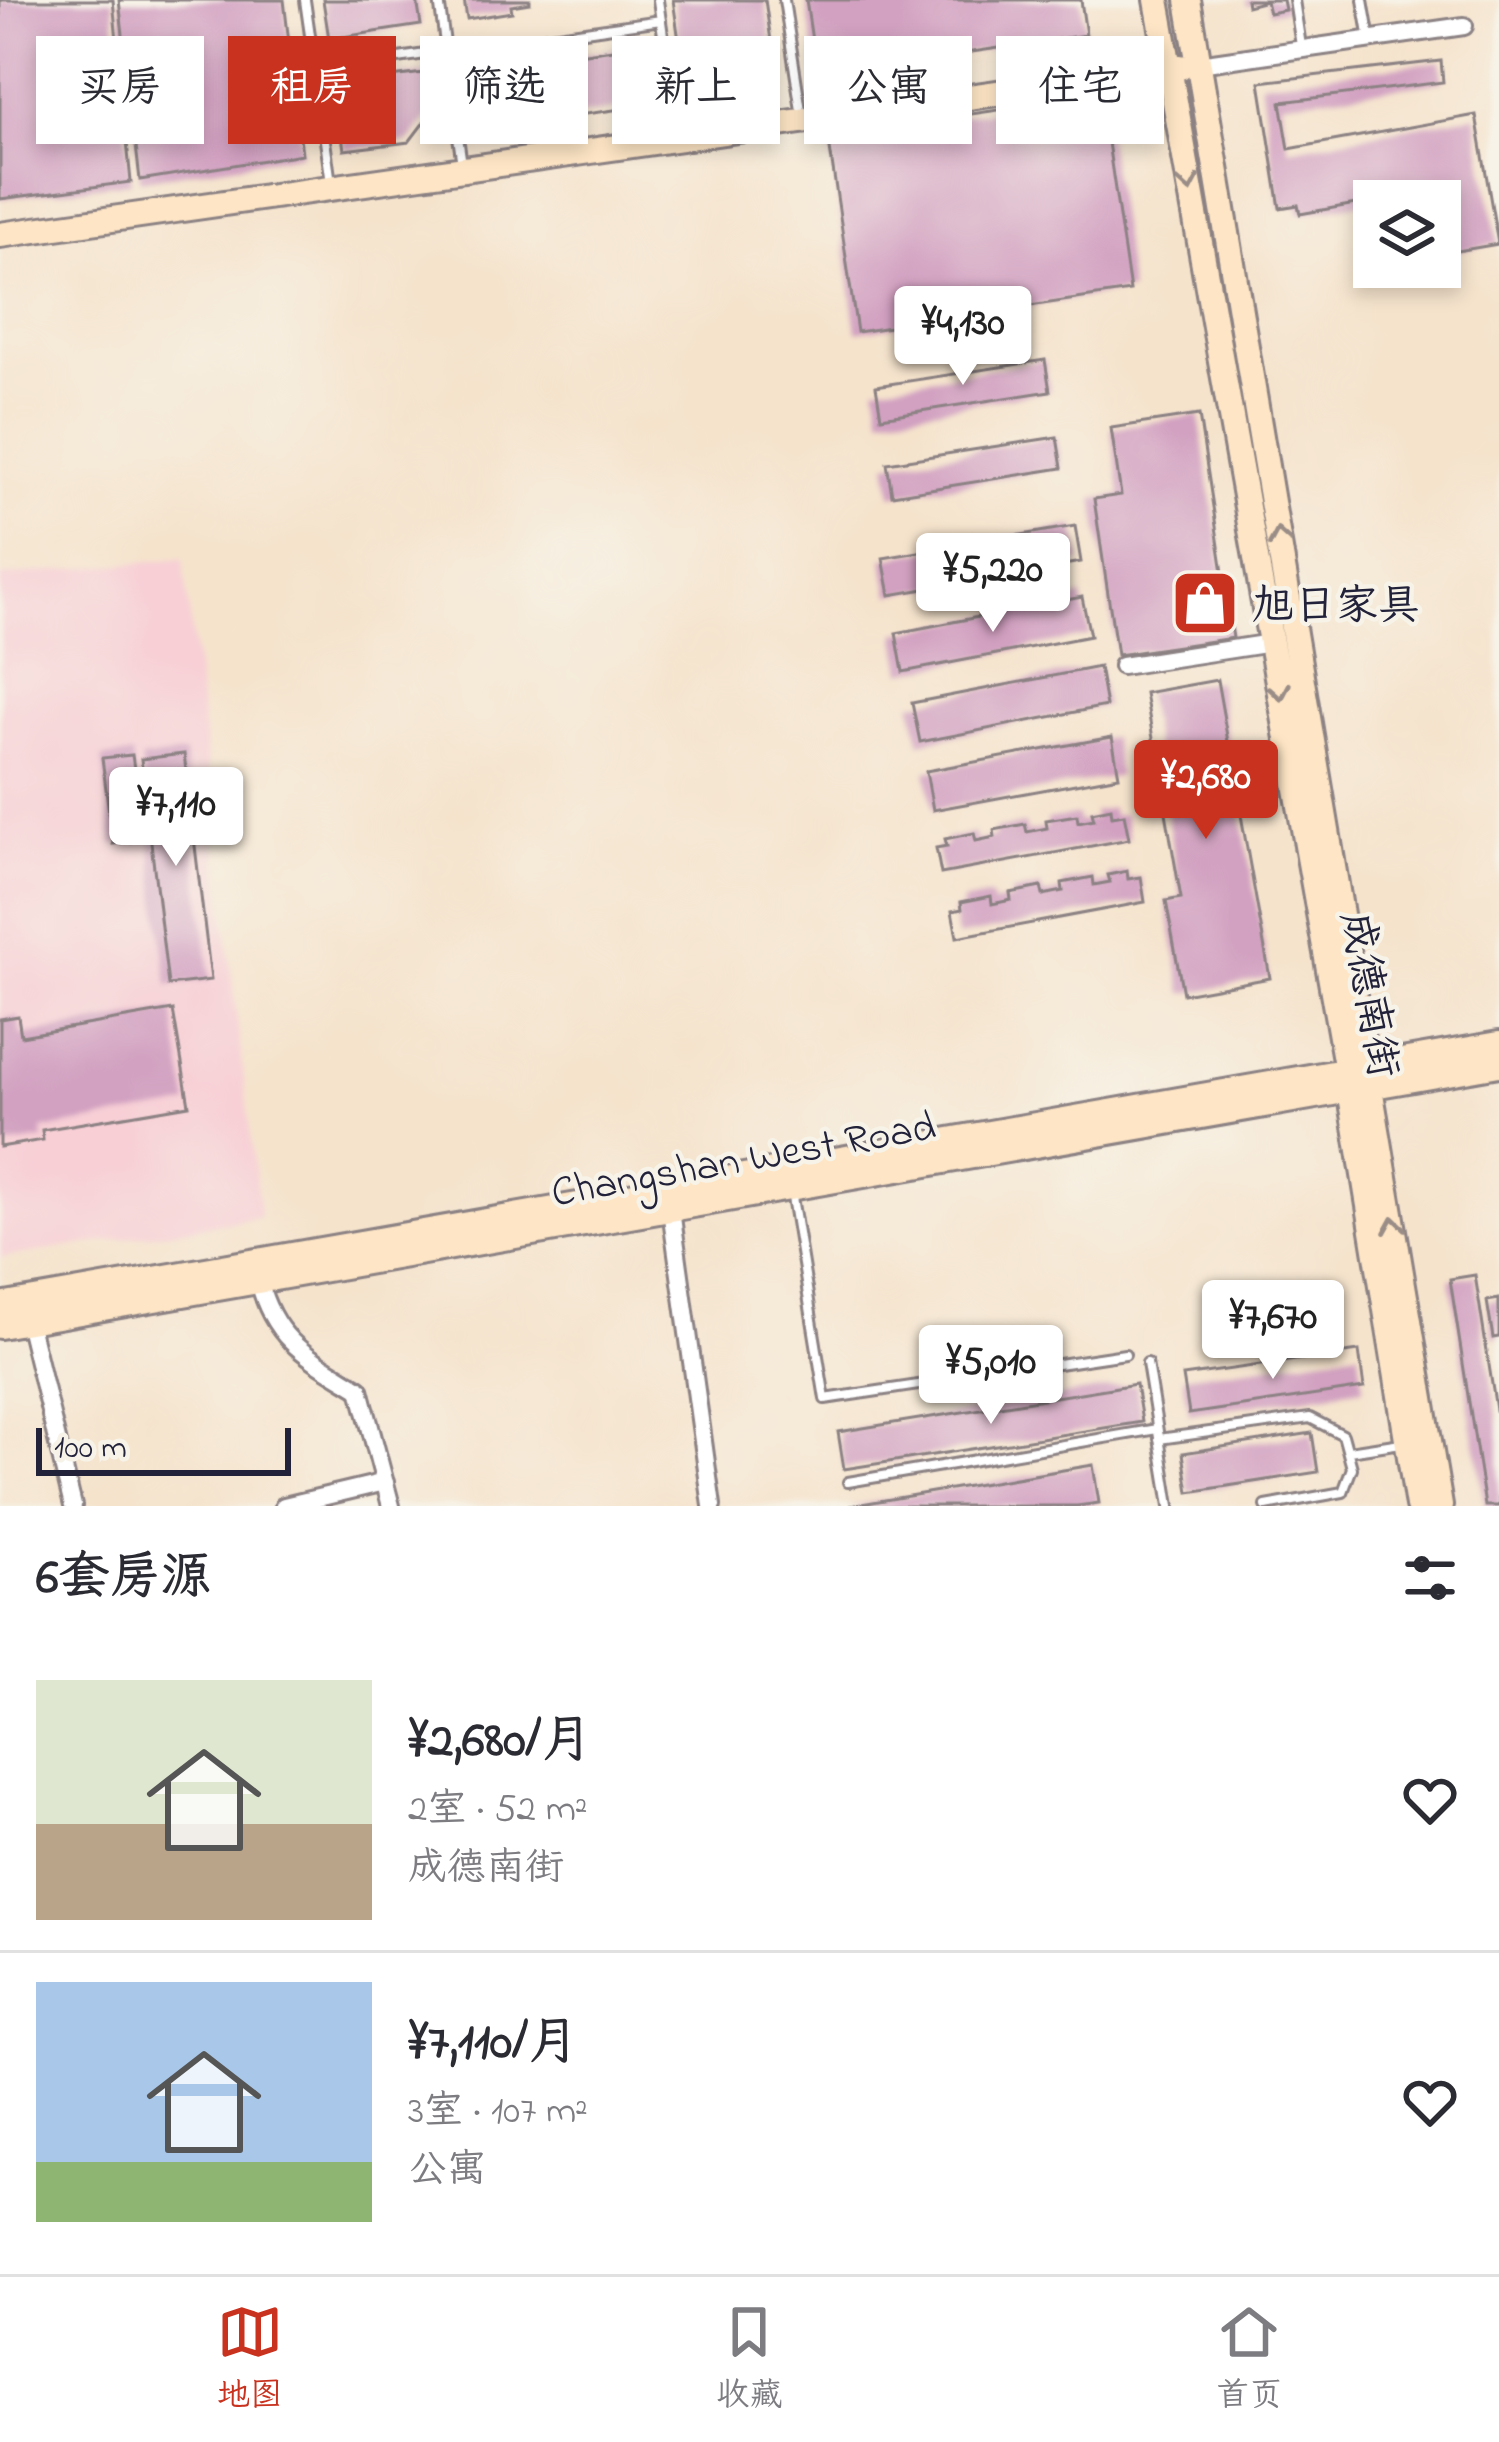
<!DOCTYPE html>
<html lang="zh">
<head>
<meta charset="utf-8">
<style>
	:root { --surface:#fff; --page:#f7f7f7; --text:#2b2b33; --muted:#7c7c81; --line:#e1e1e2; --accent:#c8321e }
	body { margin:0; font-family:"Indie Flower","LXGW WenKai TC",sans-serif; background:var(--page); color:var(--text); height:100vh; display:flex; flex-direction:column; font-size:45px; white-space:nowrap }
	* { box-sizing:border-box; margin:0 }
	p { font-size:39px; color:var(--muted) }
	.icon { flex:none; width:66px; height:66px; fill:none; stroke:currentColor; stroke-width:2; stroke-linecap:round; stroke-linejoin:round }
	.map { position:relative; height:1506px; overflow:hidden }
	.drawer { display:flex; flex-direction:column; background:var(--surface); flex:1 }
	.drawer>* { flex:none }
	.hud { position:absolute; left:36px; top:36px; width:1428px; height:108px; display:flex; gap:24px }
	.controls { position:absolute; left:1353px; top:180px; display:grid; gap:24px }
	.controls a { display:grid; place-items:center; width:108px; height:108px; border-radius:0px; background:var(--surface); box-shadow:0 6px 18px #0003; font-size:60px }
	.scale { position:absolute; left:36px; bottom:30px; width:255px; box-sizing:border-box; padding-left:12px; border:6px solid #22223b; border-top:0; font-size:33px; line-height:42px; white-space:nowrap; color:#22223b; -webkit-text-stroke:9px #f7f3e8; paint-order:stroke }
	.price { position:absolute; translate:-50% -102px; padding:0 27px; border-radius:12px; background:#fff; color:#222; font-size:39px; line-height:78px; filter:drop-shadow(0 3px 6px #0008) }
	.price::after { content:''; position:absolute; left:50%; top:72px; width:36px; height:27px; margin-left:-18px; background:inherit; clip-path:polygon(0 0,100% 0,50% 100%) }
	.price.active { background:var(--accent); color:#fff }
	ul { padding:0; list-style:none }
	li { display:flex; align-items:center; gap:36px; height:300px; padding:0 36px }
	li+li { border-top:3px solid var(--line) }
	li span { display:grid; place-items:center; flex:none; width:336px; height:240px; border-radius:0px; color:#555 }
	li>.icon { margin-inline-start:auto }
	span .icon { width:144px; height:144px; fill:#fffc; stroke-width:1 }
	li b { font-size:51px }
	h2 { display:flex; justify-content:space-between; align-items:center; height:144px; padding:0 36px; font-size:51px }
	.pill { padding:0 42px; border-radius:0px; background:var(--surface); box-shadow:0 6px 18px #0003; font-size:42px; line-height:108px }
	.pill.active { background:var(--accent); color:#fff }
	.dock { display:flex; justify-content:space-around; align-items:center; height:168px; border-top:3px solid var(--line); background:var(--surface); font-size:33px; color:var(--muted) }
	.dock a { display:grid; justify-items:center; gap:6px }
	.dock .active { color:var(--accent) }
	.map>svg:first-child { display:block }
	.built { fill:#f7cfd5 }
	.building { fill:#d2a0c1 }
	.lines { fill:none; stroke-linecap:round; stroke-linejoin:round }
	.lane-casing { stroke:#8c8284; stroke-width:14 }
	.street-casing { stroke:#8c8284; stroke-width:22 }
	.secondary-casing { stroke:#8c8284; stroke-width:30 }
	.lane { stroke:#fff; stroke-width:8 }
	.street { stroke:#fff; stroke-width:16 }
	.secondary { stroke:#fde5c5; stroke-width:24 }
	.oneway { stroke:#9a8d87 }
	.labels { text-anchor:middle; stroke-width:9; stroke-linejoin:round; paint-order:stroke }
	.poi-label { font-size:42px; fill:#22223b; stroke:#f7f3e8; text-anchor:start }
	.street-label { font-size:42px; fill:#22223b; stroke:#f7f3e8 }
</style>
</head>
<body>
<div class="map">
<svg width="1499" height="1506" viewBox="0 0 1499 1506">
	<rect width="100%" height="100%" fill="#f7f3e8"/>
	<filter id="ink" filterUnits="userSpaceOnUse"><feTurbulence type="fractalNoise" baseFrequency=".00833" numOctaves="2"/><feDisplacementMap in="SourceGraphic" scale="24" xChannelSelector="R" yChannelSelector="G"/><feConvolveMatrix kernelMatrix="1 2 1 2 8 2 1 2 1" color-interpolation-filters="sRGB"/></filter>
	<filter id="wash" filterUnits="userSpaceOnUse"><feTurbulence type="fractalNoise" baseFrequency=".004" numOctaves="4" result="noise"/><feDisplacementMap in="SourceGraphic" scale="48" xChannelSelector="R" yChannelSelector="G"/><feGaussianBlur stdDeviation="2.7" result="paint"/><feColorMatrix in="noise" values="0 0 0 0 0 0 0 0 0 0 0 0 0 0 0 0 0 1.4 0 .05"/><feComposite in="paint" operator="in"/></filter>
	<g filter="url(#wash)">
		<rect width="100%" height="100%" fill="#f5e3cc"/>
		<path class="built" d="M183,558L260,1217L0,1258V577Z"/>
		<g id="blocks">
			<path class="building" d="M0,0H113L131,182L0,199Z
				M119,0H284L302,154L140,180Z
				M323,0H417L421,25L329,39Z
				M464,0H530V3L511,6L512,12L467,19Z
				M673,0H765L778,88L688,102Z
				M806,0H1081L1086,35L817,75Z
				M1246,0H1283L1285,10L1269,13L1266,1L1247,6Z
				M641,45L650,105L507,125L480,105L475,69Z
				M1441,61L1443,82L1281,102L1289,149L1476,115L1498,244L1440,254V201H1418L1417,193L1300,214L1298,205L1280,208L1260,82Z
				M440,71L445,112L431,113L409,142L344,150L335,84Z
				M1101,95L1130,291L857,332L828,135Z
				M1045,360L1050,391L881,417L876,386Z
				M1199,415L1233,638L1117,655L1094,499L1121,495L1111,428Z
				M1057,437L1062,468L892,495L887,463Z
				M1075,526L1081,562L890,595L883,558Z
				M1082,597L1090,636L903,672L896,633Z
				M1099,667L1106,706L920,742L912,703Z
				M1217,680L1270,978L1183,994L1166,901L1181,898L1145,693Z
				M1112,737L1119,776L933,810L926,771Z
				M184,754L211,980L168,985L141,759Z
				M132,755L144,840L113,844L102,758Z
				M1111,808L1112,816L1124,814L1129,839L941,874L936,848L947,846L945,839L974,833L976,841L995,837L994,830L1025,824L1027,832L1047,828L1046,820L1077,815L1078,822L1094,819L1092,812Z
				M1127,871L1128,879L1141,877L1145,902L957,937L952,911L962,909L961,902L991,896L992,904L1011,900L1010,893L1041,887L1043,895L1063,891L1062,883L1093,877L1094,885L1110,882L1108,875Z
				M173,1010L189,1105L42,1130L43,1140L0,1147V1019L18,1016L21,1036Z
				M1475,1275L1499,1429V1506H1485L1450,1279Z
				M1499,1299V1337L1493,1338L1487,1301Z
				M1359,1351L1364,1388L1189,1414L1183,1376Z
				M1136,1384L1142,1422L844,1469L838,1432Z
				M1312,1433L1318,1472L1189,1492L1183,1453Z
				M1093,1465L1099,1503L1077,1506H849Z"/>
		</g>
	</g>
	<g filter="url(#ink)">
		<use href="#blocks" fill-opacity="0" stroke="#8c8284" stroke-width="3"/>
		<g class="lines">
			<g class="lane-casing">
				<path id="lane" d="M305,0L331,183
					M439,0L462,165
					M658,0L677,135
					M784,0L802,117
					M1294,0L1301,46
					M1363,0L1370,40
					M315,70L661,20
					M791,1191L825,1399L1125,1354
					M1147,1363L1170,1506
					M1159,1439L1310,1418L1343,1435L1352,1468L1343,1492L1266,1506
					M1349,1451L1401,1443
					M848,1482L1157,1429"/>
			</g>
			<g class="street-casing">
				<path id="street" d="M1199,64L1464,26
					M1122,666L1271,643
					M671,1210L712,1506
					M259,1281C274,1342 310,1358 360,1389L391,1506
					M28,1321L73,1506
					M284,1506L385,1482"/>
			</g>
			<g class="secondary-casing">
				<path id="secondary" d="M1157,0L1347,1071L1418,1506
					M1188,0L1440,1506
					M0,235L1180,67
					M0,1306L1499,1044
					M0,1326L1499,1064"/>
			</g>
			<use href="#lane" class="lane"/>
			<use href="#street" class="street"/>
			<use href="#secondary" class="secondary"/>
		</g>
		<defs><path id="oneway-chevron" d="M-2-3.5L2.5 0L-2 3.5" fill="none" stroke-width="1.6" stroke-linecap="round" stroke-linejoin="round" transform="scale(3)"/></defs>
		<g class="oneway">
			<use href="#oneway-chevron" transform="translate(1189 184) rotate(80)"/>
			<use href="#oneway-chevron" transform="translate(1279 537) rotate(-100)"/>
			<use href="#oneway-chevron" transform="translate(1280 692) rotate(80)"/>
			<use href="#oneway-chevron" transform="translate(1394 1225) rotate(-99)"/>
		</g>
	</g>
	<defs>
		<g id="shop-square" transform="scale(3.45)"><rect x="-9" y="-9" width="18" height="18" rx="4" fill="#c8321e" stroke="#f7f3e8"/><path d="M-5-2.5h2.3a2.7 3.5 0 0 1 5.4 0H5L5.5 6h-11ZM-1.5-2.5h3a1.5 2.3 0 0 0-3 0Z" fill="#fff"/></g>
	</defs>
	<g fill-rule="evenodd">
		<use href="#shop-square" x="1205" y="603"/>
	</g>
	<g class="labels">
		<g class="poi-label">
			<text x="1252" y="618">旭日家具</text>
		</g>
		<g class="street-label">
			<text transform="translate(1372 994) rotate(80)" y="15">成德南街</text>
			<text transform="translate(743 1157) rotate(-10)" y="15">Changshan West Road</text>
		</g>
	</g>
</svg>
<div class="controls">
<a><svg class="icon" aria-label="layers" viewBox="0 0 24 24"><path d="M12 4l9 5-9 5-9-5zM3 14l9 5 9-5"/></svg></a>
</div>
<div class="scale">100 m</div>
<b class="price" style="left:963px;top:388px">¥4,130</b>
<b class="price" style="left:993px;top:635px">¥5,220</b>
<b class="price active" style="left:1206px;top:842px">¥2,680</b>
<b class="price" style="left:176px;top:869px">¥7,110</b>
<b class="price" style="left:1273px;top:1382px">¥7,670</b>
<b class="price" style="left:991px;top:1427px">¥5,010</b>
<div class="hud">
<a class="pill">买房</a>
<a class="pill active">租房</a>
<a class="pill">筛选</a>
<a class="pill">新上</a>
<a class="pill">公寓</a>
<a class="pill">住宅</a>
</div>
</div>
<section class="drawer">
<h2>6套房源<svg class="icon" aria-label="filters" viewBox="0 0 24 24"><path d="M4 7h16M4 17h16"/><circle cx="9" cy="7" r="2"/><circle cx="15" cy="17" r="2"/></svg></h2>
<ul>
<li><span style="background:linear-gradient(#dfe7d0 60%,#b9a48a 0)"><svg class="icon" aria-label="home" viewBox="0 0 24 24"><path d="M3 11l9-7 9 7M6 9v11h12V9"/></svg></span><div><b>¥2,680/月</b><p>2室 · 52 m²</p><p>成德南街</p></div><svg class="icon" aria-label="heart" viewBox="0 0 24 24"><path d="M12 20l-8-8c-3-5 5-10 8-4 3-6 11-1 8 4z"/></svg></li>
<li><span style="background:linear-gradient(#a9c7e8 75%,#8fb573 0)"><svg class="icon" aria-label="home" viewBox="0 0 24 24"><path d="M3 11l9-7 9 7M6 9v11h12V9"/></svg></span><div><b>¥7,110/月</b><p>3室 · 107 m²</p><p>公寓</p></div><svg class="icon" aria-label="heart" viewBox="0 0 24 24"><path d="M12 20l-8-8c-3-5 5-10 8-4 3-6 11-1 8 4z"/></svg></li>
</ul>
</section>
<nav class="dock">
<a class="active"><svg class="icon" aria-label="map" viewBox="0 0 24 24"><path d="M3 6l6-2 6 2 6-2v14l-6 2-6-2-6 2zM9 4v14M15 6v14"/></svg>地图</a>
<a><svg class="icon" aria-label="saved" viewBox="0 0 24 24"><path d="M7 4h10v16l-5-4-5 4z"/></svg>收藏</a>
<a><svg class="icon" aria-label="home" viewBox="0 0 24 24"><path d="M3 11l9-7 9 7M6 9v11h12V9"/></svg>首页</a>
</nav>
</body>
</html>
